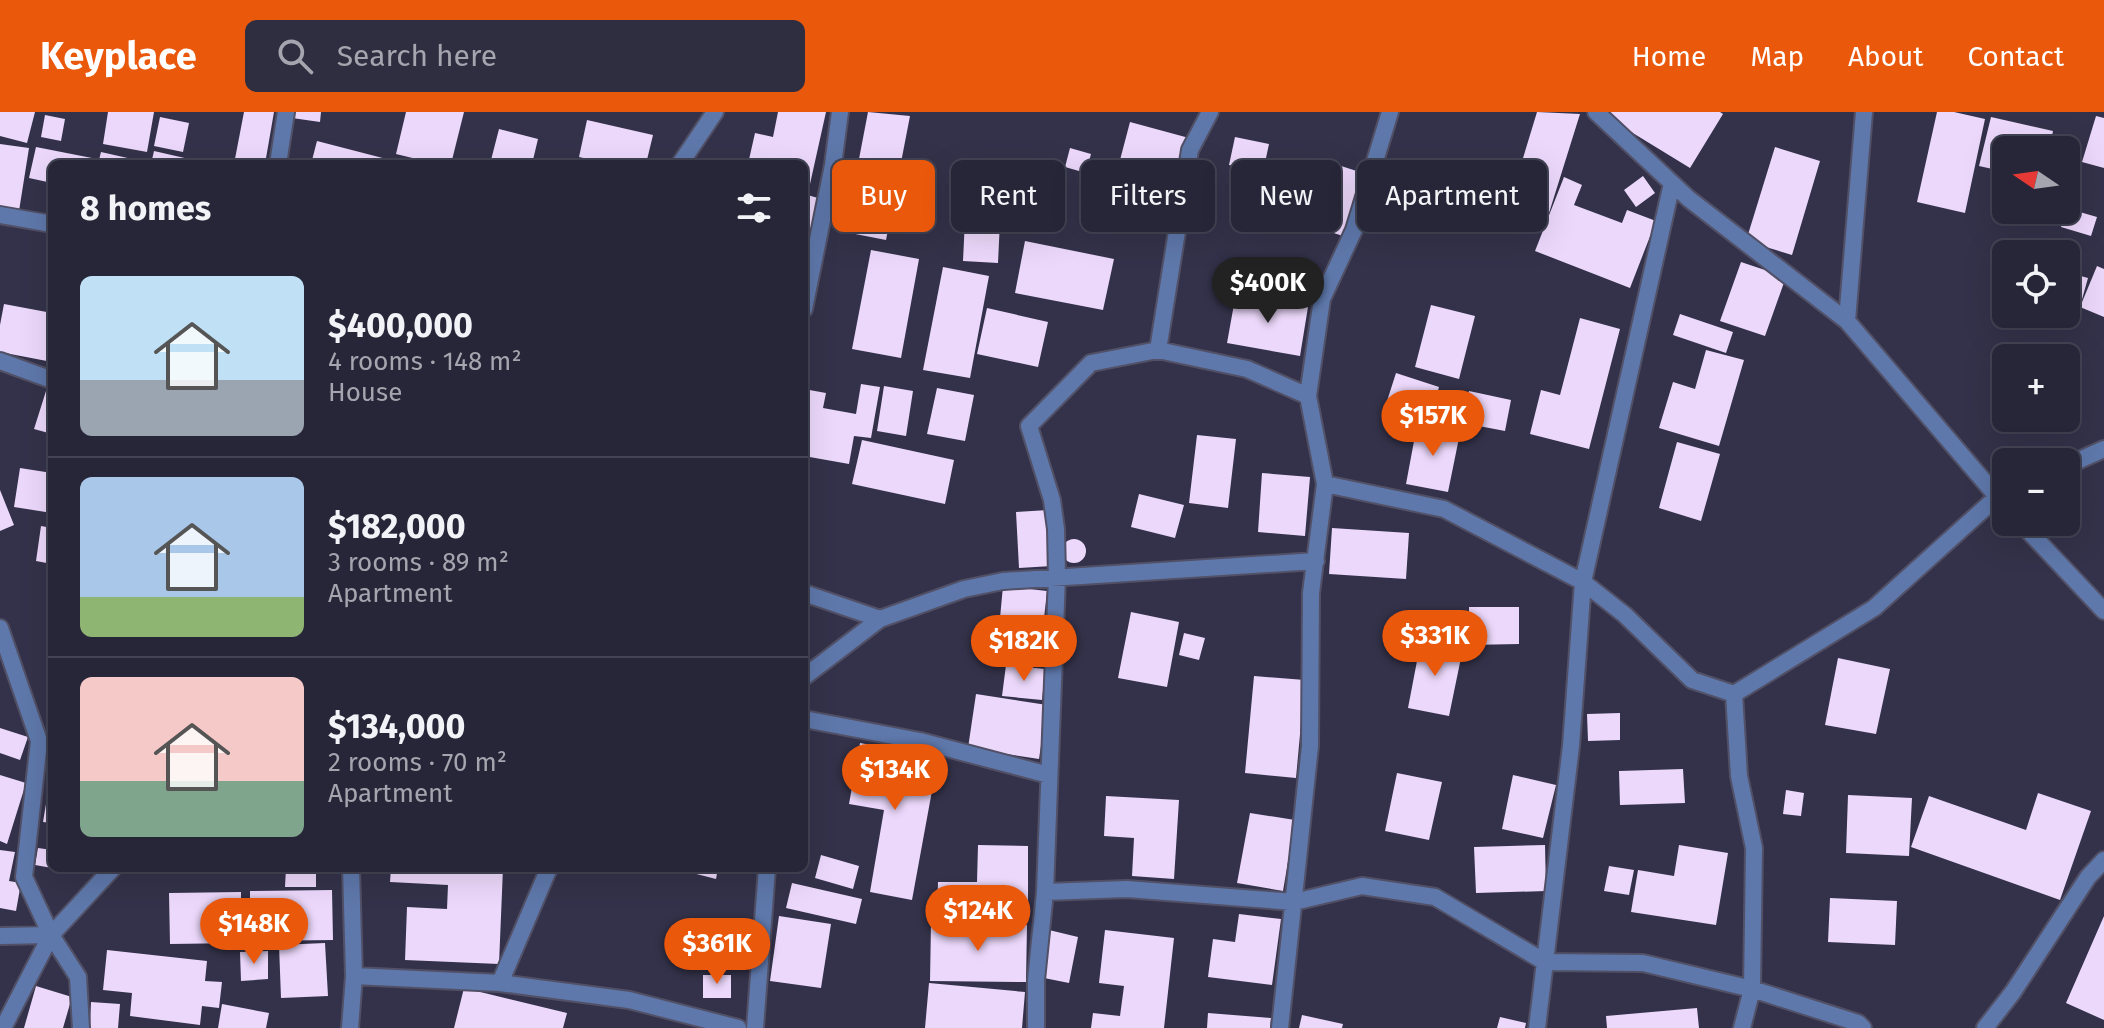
<!DOCTYPE html>
<html lang="en">
<head>
<meta charset="utf-8">
<style>
	:root { --surface:#262638; --page:#2e2e40; --text:#f1f3f6; --muted:#a4a5ae; --line:#424353; --accent:#ea580c }
	body { margin:0; font-family:"Fira Sans",sans-serif; background:var(--page); color:var(--text); height:100vh; display:flex; flex-direction:column; font-size:30px; white-space:nowrap }
	* { box-sizing:border-box; margin:0 }
	p { font-size:26px; color:var(--muted) }
	.icon { flex:none; width:44px; height:44px; fill:none; stroke:currentColor; stroke-width:2; stroke-linecap:round; stroke-linejoin:round }
	.map { position:relative; flex:1; overflow:hidden }
	.panel { position:absolute; left:48px; top:48px; width:760px; height:712px; display:flex; flex-direction:column; background:var(--surface); border-radius:12px; box-shadow:0 8px 32px #0002,0 0 0 2px var(--line) }
	.panel>* { flex:none }
	.guide { position:absolute; left:832px; top:48px; width:760px; height:72px; display:flex; gap:16px }
	.needle { width:52px; rotate:283deg }
	.tools { position:absolute; left:1992px; top:24px; display:grid; gap:16px }
	.tools a { display:grid; place-items:center; width:88px; height:88px; border-radius:12px; background:var(--surface); box-shadow:0 8px 32px #0002,0 0 0 2px var(--line); font-size:40px }
	.price { position:absolute; translate:-50% -68px; padding:0 18px; border-radius:28px; background:var(--accent); color:#fff; font-size:26px; line-height:52px; filter:drop-shadow(0 2px 4px #0008) }
	.price::after { content:''; position:absolute; left:50%; top:48px; width:24px; height:18px; margin-left:-12px; background:inherit; clip-path:polygon(0 0,100% 0,50% 100%) }
	.price.on { background:#222; color:#fff }
	ul { padding:0; list-style:none }
	li { display:flex; align-items:center; gap:24px; height:200px; padding:0 32px }
	li+li { border-top:2px solid var(--line) }
	li span { display:grid; place-items:center; flex:none; width:224px; height:160px; border-radius:12px; color:#555 }
	li>.icon { margin-inline-start:auto }
	span .icon { width:96px; height:96px; fill:#fffc; stroke-width:1 }
	li b { font-size:34px }
	h2 { display:flex; justify-content:space-between; align-items:center; height:96px; padding:0 32px; font-size:34px }
	.tag { padding:0 28px; border-radius:12px; background:var(--surface); box-shadow:0 8px 32px #0002,0 0 0 2px var(--line); font-size:28px; line-height:72px }
	.tag.on { background:var(--accent); color:#fff }
	header { display:flex; align-items:center; gap:48px; box-sizing:border-box; height:112px; padding:0 40px; background:var(--accent); color:#fff }
	header strong { font-size:38px }
	nav { display:flex; gap:44px; margin-inline-start:auto; font-size:28px }
	.search { width:560px; height:72px; background:var(--page); display:flex; align-items:center; gap:20px; box-sizing:border-box; padding:0 28px; border-radius:12px; color:var(--muted); font-size:30px }
	.map>svg:first-child { display:block }
	.building { fill:#ecd8fb }
	.lines { fill:none; stroke-linecap:round; stroke-linejoin:round }
	.minor-casing { stroke:#515066; stroke-width:20 }
	.tertiary-casing { stroke:#515066; stroke-width:20 }
	.minor { stroke:#5e78ab; stroke-width:16 }
	.tertiary { stroke:#5e78ab; stroke-width:16 }
</style>
</head>
<body>
<header>
<strong>Keyplace</strong>
<div class="search"><svg class="icon" aria-label="search" viewBox="0 0 24 24"><circle cx="10" cy="10" r="6"/><path d="M15 15l6 6"/></svg>Search here</div>
<nav><a>Home</a><a>Map</a><a>About</a><a>Contact</a></nav>
</header>
<div class="map">
<svg width="2104" height="916" viewBox="0 0 2104 916">
	<rect width="100%" height="100%" fill="#33324a"/>
	<path class="building" d="M0,0H35L27,31L0,24Z
		M108,0H154L147,40L103,32Z
		M244,0H274L265,52H234Z
		M293,0H321L320,10L292,6Z
		M406,0H464L451,52H437L396,42Z
		M778,0H826L808,81L804,80V52H748L755,21L773,25Z
		M868,0L910,4L886,128L845,120Z
		M1537,0L1580,2L1549,101L1510,89Z
		M1608,0H1720L1723,2L1690,56L1605,4Z
		M1937,0H1954L1985,7L1965,101L1917,90Z
		M45,3L65,7L61,29L41,25Z
		M2096,4L2104,6V56L2082,50Z
		M160,5L189,11L183,40L154,34Z
		M1991,5L2053,19L2049,38H2006V60L1979,54Z
		M587,8L653,23L646,52H610L579,45Z
		M1130,10L1189,26L1174,83L1115,67Z
		M499,17L538,27L532,52H490Z
		M1235,25L1269,32L1263,60L1229,53Z
		M317,29L402,51V52H311Z
		M0,32L29,36L19,99L0,96Z
		M36,35L92,46L91,52H52V71L29,66Z
		M1775,35L1820,49L1792,143L1746,129Z
		M1070,36L1091,42L1086,61L1065,55Z
		M154,39L189,47L187,52H151Z
		M101,40L141,49V52H98Z
		M1316,46L1363,61L1343,124L1296,109Z
		M1643,64L1655,81L1636,95L1624,78Z
		M967,65L1002,67L998,151L963,149Z
		M1564,65L1582,73L1574,93L1622,111L1627,98L1656,109L1630,176L1535,139Z
		M804,82L818,86L805,141H804Z
		M1148,86L1171,93L1162,119L1140,112Z
		M2066,96L2097,105L2091,124L2061,115Z
		M1025,129L1114,147L1103,198L1015,181Z
		M871,138L919,147L901,246L852,237Z
		M1741,150L1786,165L1765,224L1720,209Z
		M2097,154L2104,157V205L2080,195Z
		M943,155L989,164L970,266L923,258Z
		M2066,160L2088,166L2081,191L2066,187Z
		M1236,181L1308,195L1300,244L1227,231Z
		M4,192L52,201V250L0,240V213Z
		M1431,193L1475,204L1459,267L1415,255Z
		M987,196L1048,210L1038,255L977,242Z
		M1680,202L1733,220L1726,241L1673,223Z
		M1580,206L1620,217L1589,337L1530,322L1541,278L1560,283Z
		M1706,238L1744,248L1719,334L1659,316L1673,270L1695,277Z
		M1396,261L1439,275L1431,303L1387,289Z
		M861,272L880,275L871,326L854,324L849,352L804,344V277L826,281L823,296L856,302Z
		M884,274L913,279L906,324L877,319Z
		M937,276L974,283L965,329L927,322Z
		M46,279L52,281V322L34,317Z
		M1469,279L1511,288L1505,319L1463,311Z
		M1417,313L1460,321L1448,380L1406,372Z
		M1197,323L1236,327L1228,396L1189,391Z
		M862,328L954,348L945,392L852,372Z
		M1677,330L1720,342L1701,409L1659,396Z
		M20,356L52,361V401L14,395Z
		M1262,361L1310,365L1305,424L1258,420Z
		M0,378L14,413L0,419Z
		M1139,382L1184,393L1175,426L1131,415Z
		M1048,398L1052,454L1019,456L1016,400Z
		M41,414L52,416V452L36,449Z
		M1332,416L1409,421L1406,467L1329,462Z
		M1062 439a12 12 0 1 1 24 0a12 12 0 1 1-24 0Z
		M1003,474L1047,479L1040,543L997,538Z
		M1469,495H1519V532L1469,533Z
		M1131,500L1179,510L1167,575L1118,566Z
		M1184,521L1205,526L1199,548L1179,543Z
		M1421,528L1463,536L1449,604L1408,596Z
		M1838,546L1890,557L1876,622L1825,613Z
		M1006,553L1045,557L1042,588L1002,584Z
		M1254,564L1305,568L1296,666L1245,661Z
		M976,582L1047,593L1039,647L968,636Z
		M1620,601V628L1588,629L1587,602Z
		M0,616L28,625L20,648L0,641Z
		M860,631L938,646L912,788L870,780L884,698L849,692Z
		M1683,657L1685,691L1620,693L1619,659Z
		M1397,661L1442,670L1429,728L1385,719Z
		M0,663L26,671L7,732L0,729Z
		M1513,663L1556,673L1543,726L1502,717Z
		M50,668H52V711L43,710Z
		M1786,678L1804,681L1801,704L1783,702Z
		M2038,681L2091,699L2060,788L1911,735L1929,684L2026,718Z
		M1848,683L1912,686L1909,744L1846,741Z
		M1106,684L1179,688L1174,767L1132,764L1134,726L1104,724Z
		M1250,701L1295,708L1283,779L1237,771Z
		M978,733L1028,734V805L937,804L938,770H977Z
		M1545,733L1546,779L1476,781L1474,735Z
		M1679,733L1728,741L1716,813L1631,800L1638,758L1674,764Z
		M38,736L52,738V756L35,753Z
		M0,738L15,740L9,769L21,771L16,799L0,796Z
		M821,743L859,754L853,777L815,766Z
		M1609,754L1634,758L1629,783L1604,779Z
		M286,756H316V775H285Z
		M391,756H503L499,852L405,848L407,795L447,797L448,773L390,770Z
		M673,756H718L716,767Z
		M792,771L862,787L856,812L786,796Z
		M332,778L333,828L250,829V779Z
		M241,780V831L170,832L169,781Z
		M1830,786L1897,789L1895,833L1828,830Z
		M1239,802L1281,807L1272,873L1208,865L1213,827L1235,830Z
		M779,804L831,812L821,876L770,869Z
		M2104,804V908L2066,891Z
		M931,811L1027,813L1026,870L930,869Z
		M1049,818L1078,825L1069,871L1039,865Z
		M1105,818L1174,826L1164,916H1091L1093,901L1120,904L1124,874L1099,871Z
		M325,831L328,884L281,886L279,833Z
		M107,838L207,849L205,869L222,870L219,896L202,894L200,913L130,904L132,881L103,878Z
		M268,839V867L241,869L240,840Z
		M703,863H731V886H703Z
		M929,871L1025,880L1022,916H925Z
		M36,874L72,885L63,916H24Z
		M464,876L567,901L563,916H454Z
		M91,890L120,892L118,916H90Z
		M222,892L269,901L266,916H218Z
		M1697,896L1699,916H1607L1606,904Z
		M1208,901L1271,906L1270,916H1207Z
		M1302,903L1343,912L1342,916H1299Z
		M1500,905L1526,911L1525,916H1497Z"/>
	<g class="lines">
		<g class="minor-casing">
			<path id="minor" d="M1210,0L1190,38L1158,238L1247,257L1308,284
				M1390,0L1354,118L1322,187L1308,284L1325,372L1444,397L1583,470L1625,503L1692,568L1734,582L1739,664L1754,736L1752,877L1858,911L1863,916
				M1596,0L1689,87L1847,209L2006,395
				M278,52L286,0
				M0,103L52,112
				M804,197L833,53L840,0
				M1847,209L1864,0
				M0,249L52,268
				M2066,354L2104,337
				M2020,410L2104,499
				M804,481L880,507
				M0,516L39,629L24,765L51,823L78,865L81,916
				M804,565L880,507L964,477L1003,469L1316,449
				M1734,582L1874,496L1997,385L2005,382
				M804,607L920,629L1049,663
				M1045,780L1127,777L1294,790L1362,774L1435,785L1545,850L1643,851L1752,877L1742,916
				M0,824L51,823
				M354,864L500,871L629,888L738,916
				M500,871L549,756
				M350,916L354,864L351,756
				M755,916L767,756
				M1036,916V868L1045,780L1057,465L1056,417L1052,388L1029,314L1091,251L1158,238
				M1280,916L1310,634L1311,481L1325,372
				M1537,916L1571,634L1583,470L1672,71
				M1985,916L2013,880L2088,765L2104,748"/>
		</g>
		<g class="tertiary-casing">
			<path id="tertiary" d="M680,52L715,0
				M3,916L51,823L113,756"/>
		</g>
		<use href="#minor" class="minor"/>
		<use href="#tertiary" class="tertiary"/>
	</g>
</svg>
<div class="tools">
<a><svg class="needle" viewBox="-14 -14 28 28"><path d="M0-13l5 13h-10z" fill="#e53935"/><path d="M0 13l5-13h-10z" fill="#a4a5ae"/></svg></a>
<a><svg class="icon" aria-label="locate" viewBox="0 0 24 24"><circle cx="12" cy="12" r="6"/><path d="M12 2v4M12 18v4M2 12h4M18 12h4"/></svg></a>
<a>+</a>
<a>−</a>
</div>
<b class="price on" style="left:1268px;top:213px">$400K</b>
<b class="price" style="left:1433px;top:346px">$157K</b>
<b class="price" style="left:1435px;top:566px">$331K</b>
<b class="price" style="left:1024px;top:571px">$182K</b>
<b class="price" style="left:895px;top:700px">$134K</b>
<b class="price" style="left:978px;top:841px">$124K</b>
<b class="price" style="left:254px;top:854px">$148K</b>
<b class="price" style="left:717px;top:874px">$361K</b>
<div class="guide">
<a class="tag on">Buy</a>
<a class="tag">Rent</a>
<a class="tag">Filters</a>
<a class="tag">New</a>
<a class="tag">Apartment</a>
</div>
<section class="panel">
<h2>8 homes<svg class="icon" aria-label="filters" viewBox="0 0 24 24"><path d="M4 7h16M4 17h16"/><circle cx="9" cy="7" r="2"/><circle cx="15" cy="17" r="2"/></svg></h2>
<ul>
<li><span style="background:linear-gradient(#bfe0f5 65%,#9aa5b1 0)"><svg class="icon" aria-label="home" viewBox="0 0 24 24"><path d="M3 11l9-7 9 7M6 9v11h12V9"/></svg></span><div><b>$400,000</b><p>4 rooms · 148 m²</p><p>House</p></div></li>
<li><span style="background:linear-gradient(#a9c7e8 75%,#8fb573 0)"><svg class="icon" aria-label="home" viewBox="0 0 24 24"><path d="M3 11l9-7 9 7M6 9v11h12V9"/></svg></span><div><b>$182,000</b><p>3 rooms · 89 m²</p><p>Apartment</p></div></li>
<li><span style="background:linear-gradient(#f6c9c9 65%,#7fa58c 0)"><svg class="icon" aria-label="home" viewBox="0 0 24 24"><path d="M3 11l9-7 9 7M6 9v11h12V9"/></svg></span><div><b>$134,000</b><p>2 rooms · 70 m²</p><p>Apartment</p></div></li>
</ul>
</section>
</div>
</body>
</html>
